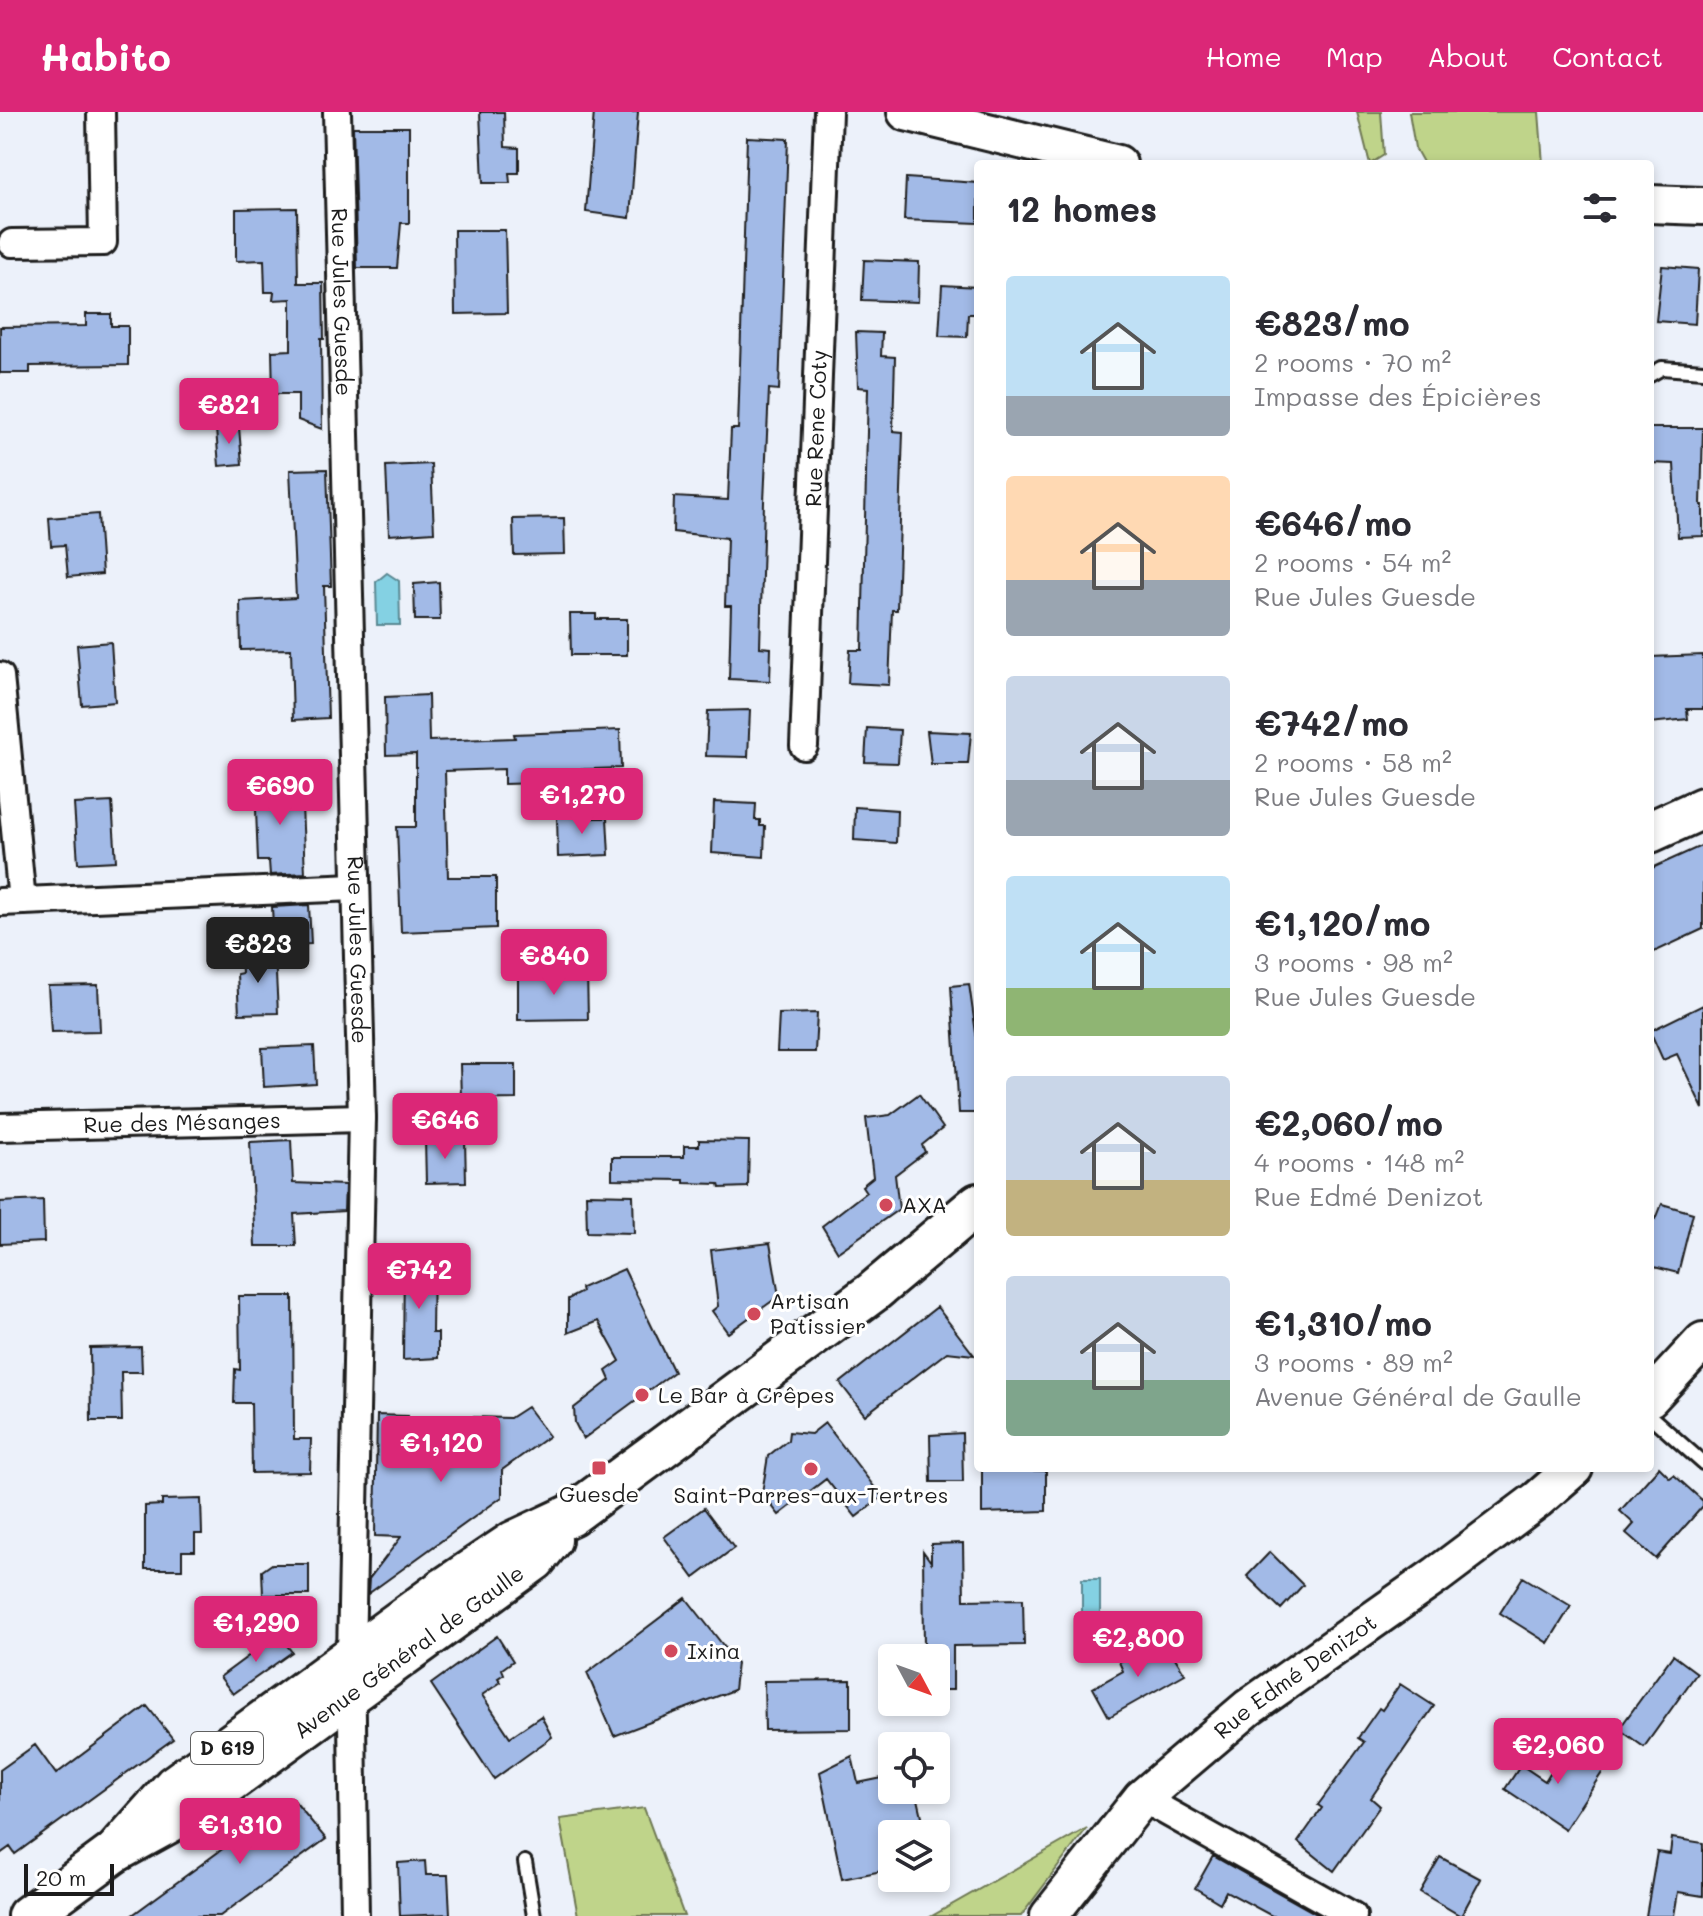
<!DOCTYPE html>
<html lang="en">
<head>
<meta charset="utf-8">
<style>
	:root { --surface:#fff; --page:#f7f7f7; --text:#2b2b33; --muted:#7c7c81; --accent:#db2777 }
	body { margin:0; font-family:Mali,sans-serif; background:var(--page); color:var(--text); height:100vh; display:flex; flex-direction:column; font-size:30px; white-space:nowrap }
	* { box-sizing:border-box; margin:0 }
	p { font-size:26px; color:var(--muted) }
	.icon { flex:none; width:44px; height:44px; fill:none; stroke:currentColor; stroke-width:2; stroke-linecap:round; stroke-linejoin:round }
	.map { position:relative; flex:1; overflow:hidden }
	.drawer { position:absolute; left:974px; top:48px; width:680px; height:1312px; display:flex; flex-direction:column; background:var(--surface); border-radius:8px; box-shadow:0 4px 12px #0003 }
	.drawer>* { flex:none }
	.needle { width:52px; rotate:131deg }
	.controls { position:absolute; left:878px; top:1532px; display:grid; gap:16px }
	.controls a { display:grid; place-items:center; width:72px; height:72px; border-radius:8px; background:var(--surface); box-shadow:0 4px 12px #0003; font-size:40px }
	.scale { position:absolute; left:24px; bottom:20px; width:90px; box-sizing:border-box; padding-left:8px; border:4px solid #1c1c1c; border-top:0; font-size:22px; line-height:28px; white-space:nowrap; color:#1c1c1c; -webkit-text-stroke:6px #fff; paint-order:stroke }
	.price { position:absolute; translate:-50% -68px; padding:0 18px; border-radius:8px; background:var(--accent); color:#fff; font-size:26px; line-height:52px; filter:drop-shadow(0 2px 4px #0008) }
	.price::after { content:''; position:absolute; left:50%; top:48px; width:24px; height:18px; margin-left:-12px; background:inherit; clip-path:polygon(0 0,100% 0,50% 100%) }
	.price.current { background:#222; color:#fff }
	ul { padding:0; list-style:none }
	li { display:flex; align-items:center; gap:24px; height:200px; padding:0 32px }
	li span { display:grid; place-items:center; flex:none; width:224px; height:160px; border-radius:8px; color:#555 }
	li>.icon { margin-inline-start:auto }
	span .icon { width:96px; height:96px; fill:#fffc; stroke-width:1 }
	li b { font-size:34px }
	h2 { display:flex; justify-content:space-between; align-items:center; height:96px; padding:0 32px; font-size:34px }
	header { display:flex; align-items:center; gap:48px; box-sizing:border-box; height:112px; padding:0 40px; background:var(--accent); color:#fff }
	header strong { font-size:38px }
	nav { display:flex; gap:44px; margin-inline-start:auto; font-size:28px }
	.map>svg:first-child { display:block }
	.green { fill:#bfd48a; stroke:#6e7853; stroke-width:2 }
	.water { fill:#84d1e3; stroke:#5a8993; stroke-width:2 }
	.building { fill:#a2bae7; stroke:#1c1c1c; stroke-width:2 }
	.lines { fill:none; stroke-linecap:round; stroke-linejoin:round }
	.lane-casing { stroke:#1c1c1c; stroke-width:18 }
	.street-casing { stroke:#1c1c1c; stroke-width:32 }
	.secondary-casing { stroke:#1c1c1c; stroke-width:42 }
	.primary-casing { stroke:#1c1c1c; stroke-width:46 }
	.lane { stroke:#fff; stroke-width:12 }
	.street { stroke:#fff; stroke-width:26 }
	.secondary { stroke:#fff; stroke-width:36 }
	.primary { stroke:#fff; stroke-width:40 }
	.poi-dot { fill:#d1495b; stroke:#fff; stroke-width:3 }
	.labels { text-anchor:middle; stroke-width:6; stroke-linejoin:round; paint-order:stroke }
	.shield { fill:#fff; stroke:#606060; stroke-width:2 }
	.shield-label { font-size:20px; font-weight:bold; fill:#1c1c1c }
	.street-label { font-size:22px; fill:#1c1c1c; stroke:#fff }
	.poi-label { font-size:22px; fill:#1c1c1c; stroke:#fff; text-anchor:start }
</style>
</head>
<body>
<header>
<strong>Habito</strong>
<nav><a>Home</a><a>Map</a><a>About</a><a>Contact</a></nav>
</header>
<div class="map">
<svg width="1703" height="1804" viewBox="0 0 1703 1804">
	<rect width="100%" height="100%" fill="#ecf1fa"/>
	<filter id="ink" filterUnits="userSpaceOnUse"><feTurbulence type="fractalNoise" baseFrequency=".0125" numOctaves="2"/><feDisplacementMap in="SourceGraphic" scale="16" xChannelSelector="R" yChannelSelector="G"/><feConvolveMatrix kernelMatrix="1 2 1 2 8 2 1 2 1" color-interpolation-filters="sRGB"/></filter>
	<g filter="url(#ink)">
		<path class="green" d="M1357,0H1381L1384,43L1370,52Z
			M1409,0H1539L1543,52H1424L1415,36Z
			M644,1696L684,1804H578L560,1707Z
			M1087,1716L1021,1804H932Z"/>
		<path class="water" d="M387,461L399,469L400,513H377L376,470Z
			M1082,1467H1100V1503H1082Z"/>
		<path class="building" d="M480,0H504L505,35L519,36V61H509L510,71H483Z
			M594,0H638L630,106L586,100Z
			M353,15H409V111H401L397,156H357Z
			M747,25L788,27L779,278L769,277L764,390L760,535L771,536L770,569L729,567L731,494H725L727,426L673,420L674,385L728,388L731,317H738Z
			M906,66L978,71V111L904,108Z
			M297,96L298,171H323L324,227H321L322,317L298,308V282H273L272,239L291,238V187L273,188L274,180H265L264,148L236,149V97Z
			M454,118H505L507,201L455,202Z
			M864,148L919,150L918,190L862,188Z
			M1662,154L1698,157L1695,212L1656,209Z
			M942,173L978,175V202H968L967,225L939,224Z
			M86,202H111V214H128V253L30,254V261H0V215L86,214Z
			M856,220L882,221L881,244L895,245L893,319L903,320L897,498H892L889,573L848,571L850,538H862L868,276L858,275Z
			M239,315L242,352L219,354L216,317Z
			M1650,316H1703L1701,393H1703V424L1678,425L1674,352L1650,351Z
			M431,352L434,420L389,423L386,354Z
			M327,357L331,474H324L328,606L293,608L291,537L241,538L240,489L296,486L290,358Z
			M98,402L102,462L68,465L65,433L51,434L49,406Z
			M564,406L565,442L514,443L513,407Z
			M439,470L440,508H415L414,472Z
			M570,502H596V507H627V543H571Z
			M111,530L115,590L82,593L77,533Z
			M1703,543V597H1687L1688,607L1650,611V545Z
			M428,583L429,629L515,626L514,622L620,618L621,656L537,659L538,671L504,672V657L445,659L448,765H496V816L401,820L397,715H416V642L386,643L385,585Z
			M750,598L748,645L706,644L708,599Z
			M867,616L900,618L898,651L865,650Z
			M927,619L971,621L968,652H931Z
			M301,671L305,761L270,763L269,749H258L255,672Z
			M112,690L116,749L78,751L74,692Z
			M714,690L756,692L755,708H760V714H765L764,745L712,741Z
			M855,695L897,698L896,731L854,728Z
			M588,703V706H607L609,743L558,745L557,704Z
			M1703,733V817L1650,842V757Z
			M309,793L311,832L274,833L272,795Z
			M275,843L278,901L239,902L237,862L242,861L241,844Z
			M551,859L587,860L588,907L518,908V866L551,865Z
			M969,872L978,935V1001H959L951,874Z
			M98,873L100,919L51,920L48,874Z
			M1703,893V997L1677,942L1663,948L1650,919Z
			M817,901L815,940H777L779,902Z
			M314,934L316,972L264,975L262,936Z
			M460,952H516V987L461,988Z
			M919,982L943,1016L922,1033L925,1040L895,1063L899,1097L838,1140L822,1114L866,1080L862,1074L873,1065L866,1006L890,1003Z
			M425,1027H465L466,1070L426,1071Z
			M291,1028L293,1071L345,1073L344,1099L294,1102L296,1134H255L250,1030Z
			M699,1028L749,1029L748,1075L720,1076L719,1072L684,1071V1068L612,1067V1045H684V1034H699Z
			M586,1082L633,1083L634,1121L587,1120Z
			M43,1088L44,1130L0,1132V1090Z
			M1662,1092L1693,1101L1678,1161L1650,1154V1105L1656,1107Z
			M770,1131L779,1184L728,1221L712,1199L718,1194L711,1138Z
			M404,1148H433L432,1221H438V1246L403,1248Z
			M624,1157L674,1260L583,1327L575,1311L574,1296L610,1268L606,1259L620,1249L598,1209L568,1221V1187L582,1180L581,1176Z
			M239,1184H293L294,1327H311L310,1360L252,1361L251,1291H234L235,1257L240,1258Z
			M937,1195L974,1243L947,1240L865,1303L840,1271Z
			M141,1235L142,1260H121L122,1309H91L90,1236Z
			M527,1295L549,1324L502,1358V1385L368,1482L369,1467L401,1425L375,1424L377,1303L408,1304L407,1348L470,1349L471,1305L510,1306Z
			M825,1311L882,1385L856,1405L826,1367L779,1403L762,1381L768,1344L788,1328L789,1320L811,1322Z
			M962,1321L963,1370H931L930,1323Z
			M1659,1355L1670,1366L1674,1363L1703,1389V1394L1656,1447L1626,1421L1634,1412L1620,1399Z
			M982,1356L1046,1359V1399L982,1401Z
			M201,1387L202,1422H195V1439H182V1457H145V1394L162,1393V1388Z
			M704,1396L734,1436L694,1466L664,1425Z
			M963,1431L964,1488L1023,1487L1024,1533L953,1534V1578H936V1546H892V1578H883L882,1538L924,1537L923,1439L931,1450V1432Z
			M1270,1440L1303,1473L1281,1497L1247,1464Z
			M272,1452H309V1483H263L262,1459Z
			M1523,1465L1571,1494L1548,1531L1500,1501Z
			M686,1486L737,1551L734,1578L614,1624L587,1561Z
			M278,1522L292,1540L233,1582L220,1565Z
			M497,1524L513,1549L502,1557L504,1562L498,1566L501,1570L482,1583L510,1625L541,1604L552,1625L494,1667L431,1572Z
			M1167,1533L1185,1562L1109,1605L1093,1576L1123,1559L1119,1550L1147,1535L1151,1543Z
			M1673,1543L1697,1561L1644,1635L1619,1617Z
			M851,1568V1617L765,1618L764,1569Z
			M1400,1572L1434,1594L1371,1686L1380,1694L1334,1759L1298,1730L1322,1696L1318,1693L1364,1630L1358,1626L1379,1596L1382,1598Z
			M147,1594L173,1627L15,1742L10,1735L0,1742V1658L35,1633L56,1662Z
			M1568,1632L1605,1656L1565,1717L1505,1677L1521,1653L1545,1669Z
			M852,1644L858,1671L892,1664V1678H916L926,1722H892V1757L842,1767L820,1660Z
			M292,1686L326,1727L220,1804H131Z
			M1672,1726L1703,1731V1784L1678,1780L1674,1804H1646L1657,1740L1670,1742Z
			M1213,1744L1320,1804H1272L1226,1779L1220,1791L1195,1776Z
			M1440,1745L1481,1767L1461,1804L1420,1780Z
			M425,1749L426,1763H448L450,1802L400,1804L398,1751Z"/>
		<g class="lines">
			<g class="lane-casing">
				<path id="lane" d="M1650,263L1662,256L1703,259
					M1650,1304L1703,1351
					M525,1750L534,1804"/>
			</g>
			<g class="street-casing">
				<g id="street">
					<path id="s1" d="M337,0L362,1006L351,1544L355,1804"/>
					<path d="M12,131L103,130L101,0"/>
					<path d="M0,564L22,789"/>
					<path id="s2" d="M804,634L828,0"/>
					<path d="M0,790L355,775"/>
					<path id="s3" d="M0,1015L362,1006"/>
					<path d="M1142,1686L1353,1804"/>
				</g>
			</g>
			<g class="secondary-casing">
				<g id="secondary">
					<path d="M906,0L1118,52"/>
					<path d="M1650,92L1703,94"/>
					<path d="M1650,1286L1703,1229"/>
					<path id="s4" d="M1049,1804L1142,1686L1248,1596L1437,1463L1537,1388L1574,1356"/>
				</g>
			</g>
			<g class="primary-casing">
				<g id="primary">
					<path d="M1650,720L1703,696"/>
					<path d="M115,1740L174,1674L446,1475L513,1430L571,1403L873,1180L978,1092"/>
					<path id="s5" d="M28,1804L115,1740L188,1700L535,1448L551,1428"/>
				</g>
			</g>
			<use href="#lane" class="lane"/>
			<use href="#street" class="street"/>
			<use href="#secondary" class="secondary"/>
			<use href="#primary" class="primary"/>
		</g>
	</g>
	<g class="poi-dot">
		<circle cx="886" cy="1093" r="8"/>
		<circle cx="754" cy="1202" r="8"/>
		<circle cx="642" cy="1283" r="8"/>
		<rect x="591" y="1348" width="16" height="16" rx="4"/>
		<circle cx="811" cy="1357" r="8"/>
		<circle cx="671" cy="1539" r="8"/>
	</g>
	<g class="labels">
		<rect class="shield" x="191" y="1620" width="72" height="32" rx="6"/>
		<g class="shield-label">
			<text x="227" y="1643">D 619</text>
		</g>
		<g class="street-label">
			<text dy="8" stroke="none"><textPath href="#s1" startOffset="190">Rue Jules Guesde</textPath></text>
			<text dy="8" stroke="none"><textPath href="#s2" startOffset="318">Rue Rene Coty</textPath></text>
			<text dy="8" stroke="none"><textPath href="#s1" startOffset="838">Rue Jules Guesde</textPath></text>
			<text dy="8" stroke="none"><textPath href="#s3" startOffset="182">Rue des Mésanges</textPath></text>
			<text dy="8" stroke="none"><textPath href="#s5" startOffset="464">Avenue Général de Gaulle</textPath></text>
			<text dy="8" stroke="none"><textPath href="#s4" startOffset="346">Rue Edmé Denizot</textPath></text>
		</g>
		<g class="poi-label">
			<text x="902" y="1101">AXA</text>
			<text x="770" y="1197">Artisan<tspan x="770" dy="25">Patissier</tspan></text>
			<text x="658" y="1291">Le Bar à Crêpes</text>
			<text x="599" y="1390" text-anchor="middle">Guesde</text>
			<text x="811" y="1391" text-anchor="middle">Saint-Parres-aux-Tertres</text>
			<text x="687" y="1547">Ixina</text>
		</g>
	</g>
</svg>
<div class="controls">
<a><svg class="needle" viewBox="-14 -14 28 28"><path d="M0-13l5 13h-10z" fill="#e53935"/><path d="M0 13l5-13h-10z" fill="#7c7c81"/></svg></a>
<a><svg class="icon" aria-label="locate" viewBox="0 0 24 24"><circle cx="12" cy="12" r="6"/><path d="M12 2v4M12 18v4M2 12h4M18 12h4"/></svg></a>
<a><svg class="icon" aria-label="layers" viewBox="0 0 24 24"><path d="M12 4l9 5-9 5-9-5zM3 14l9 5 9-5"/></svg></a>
</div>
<div class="scale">20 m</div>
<b class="price" style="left:229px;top:334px">€821</b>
<b class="price" style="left:280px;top:715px">€690</b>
<b class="price" style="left:582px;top:724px">€1,270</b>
<b class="price current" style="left:258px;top:873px">€823</b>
<b class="price" style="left:554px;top:885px">€840</b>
<b class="price" style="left:445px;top:1049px">€646</b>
<b class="price" style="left:419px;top:1199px">€742</b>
<b class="price" style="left:441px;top:1372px">€1,120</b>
<b class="price" style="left:256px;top:1552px">€1,290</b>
<b class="price" style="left:1138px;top:1567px">€2,800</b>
<b class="price" style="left:1558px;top:1674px">€2,060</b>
<b class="price" style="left:240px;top:1754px">€1,310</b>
<section class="drawer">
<h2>12 homes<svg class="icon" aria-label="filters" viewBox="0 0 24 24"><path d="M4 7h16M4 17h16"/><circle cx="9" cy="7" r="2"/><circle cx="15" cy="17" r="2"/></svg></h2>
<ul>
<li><span style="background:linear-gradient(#bfe0f5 75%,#9aa5b1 0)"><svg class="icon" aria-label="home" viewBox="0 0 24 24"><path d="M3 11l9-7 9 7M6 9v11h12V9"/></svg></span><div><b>€823/mo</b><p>2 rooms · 70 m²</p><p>Impasse des Épicières</p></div></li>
<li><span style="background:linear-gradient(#ffd9b3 65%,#9aa5b1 0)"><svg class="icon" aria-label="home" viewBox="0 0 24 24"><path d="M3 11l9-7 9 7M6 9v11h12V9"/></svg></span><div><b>€646/mo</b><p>2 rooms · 54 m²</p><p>Rue Jules Guesde</p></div></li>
<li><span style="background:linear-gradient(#c9d6e8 65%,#9aa5b1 0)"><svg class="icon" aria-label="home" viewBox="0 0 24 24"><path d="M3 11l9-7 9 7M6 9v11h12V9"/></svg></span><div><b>€742/mo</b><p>2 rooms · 58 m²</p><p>Rue Jules Guesde</p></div></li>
<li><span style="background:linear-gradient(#bfe0f5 70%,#8fb573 0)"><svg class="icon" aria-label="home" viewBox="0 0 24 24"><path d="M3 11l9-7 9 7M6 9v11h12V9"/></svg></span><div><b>€1,120/mo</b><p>3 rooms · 98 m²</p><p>Rue Jules Guesde</p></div></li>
<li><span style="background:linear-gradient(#c9d6e8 65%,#c2b280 0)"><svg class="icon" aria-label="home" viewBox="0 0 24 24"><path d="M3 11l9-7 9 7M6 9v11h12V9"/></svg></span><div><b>€2,060/mo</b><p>4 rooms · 148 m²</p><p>Rue Edmé Denizot</p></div></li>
<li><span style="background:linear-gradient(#c9d6e8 65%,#7fa58c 0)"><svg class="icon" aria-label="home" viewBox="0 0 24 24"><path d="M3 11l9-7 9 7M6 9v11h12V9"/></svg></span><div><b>€1,310/mo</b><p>3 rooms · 89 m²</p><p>Avenue Général de Gaulle</p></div></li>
</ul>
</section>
</div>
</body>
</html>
